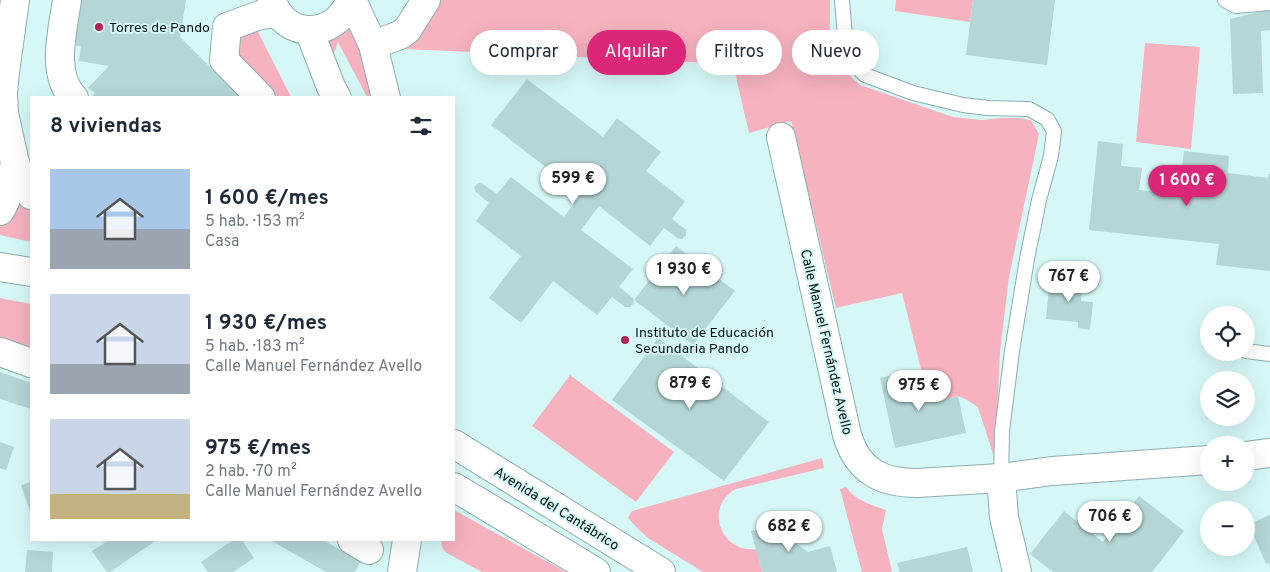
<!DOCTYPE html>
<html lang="es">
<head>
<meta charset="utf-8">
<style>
	:root { --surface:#fff; --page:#f6f6f7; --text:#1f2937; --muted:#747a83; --accent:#db2777 }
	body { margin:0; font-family:Overpass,sans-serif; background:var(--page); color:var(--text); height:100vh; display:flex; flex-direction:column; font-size:19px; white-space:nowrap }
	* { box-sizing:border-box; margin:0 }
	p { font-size:16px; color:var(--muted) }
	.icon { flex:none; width:28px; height:28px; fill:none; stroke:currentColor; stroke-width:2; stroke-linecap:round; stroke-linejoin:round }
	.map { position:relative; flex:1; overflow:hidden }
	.sheet { position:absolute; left:30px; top:96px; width:425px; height:445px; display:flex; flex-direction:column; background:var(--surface); border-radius:0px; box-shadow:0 5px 20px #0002 }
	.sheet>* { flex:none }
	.hud { position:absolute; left:470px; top:30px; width:475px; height:45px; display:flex; gap:10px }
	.controls { position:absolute; left:1200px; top:306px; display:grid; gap:10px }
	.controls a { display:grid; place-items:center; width:55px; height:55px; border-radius:50%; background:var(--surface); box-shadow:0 5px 20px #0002; font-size:25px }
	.price { position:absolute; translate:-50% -42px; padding:0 11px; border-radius:18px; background:#fff; color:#222; font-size:16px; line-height:32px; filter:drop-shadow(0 1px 2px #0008) }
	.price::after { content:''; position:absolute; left:50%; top:30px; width:15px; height:11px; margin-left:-8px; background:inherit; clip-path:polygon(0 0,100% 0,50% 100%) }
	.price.active { background:var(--accent); color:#fff }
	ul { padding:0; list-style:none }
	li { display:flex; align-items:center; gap:15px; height:125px; padding:0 20px }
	li span { display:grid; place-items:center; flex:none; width:140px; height:100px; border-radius:0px; color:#555 }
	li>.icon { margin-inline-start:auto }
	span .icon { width:60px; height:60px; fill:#fffc; stroke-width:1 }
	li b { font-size:21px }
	h2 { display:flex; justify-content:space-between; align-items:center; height:60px; padding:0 20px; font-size:21px }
	.chip { padding:0 18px; border-radius:22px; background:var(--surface); box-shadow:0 5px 20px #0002; font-size:18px; line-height:45px }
	.chip.active { background:var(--accent); color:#fff }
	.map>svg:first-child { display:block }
	.green { fill:#f6b2bf }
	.building { fill:#b4d6d5 }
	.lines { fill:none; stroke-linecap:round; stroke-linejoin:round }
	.lane-casing { stroke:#8daead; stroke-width:16 }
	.street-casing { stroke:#8daead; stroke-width:30 }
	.secondary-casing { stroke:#8daead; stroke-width:30 }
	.lane { stroke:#fff; stroke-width:14 }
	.street { stroke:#fff; stroke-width:28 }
	.secondary { stroke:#fff; stroke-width:28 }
	.poi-dot { fill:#b22254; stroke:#d5f8f7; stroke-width:2 }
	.labels { text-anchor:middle; stroke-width:4; stroke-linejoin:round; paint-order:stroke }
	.poi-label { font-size:14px; fill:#081414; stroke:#d5f8f7; text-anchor:start }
	.street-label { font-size:14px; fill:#081414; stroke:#d5f8f7 }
</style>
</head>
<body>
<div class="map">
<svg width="1270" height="572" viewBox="0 0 1270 572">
	<rect width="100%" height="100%" fill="#d5f8f7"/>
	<path class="green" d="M435,0H830V41L840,67L860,85L953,117L982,120L1001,118H1017L1031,120L1039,134L1009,277L1000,351L995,460L978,407L967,400L958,396L934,402L933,399L928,397L902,293L836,308L791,121L749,133L733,64L405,49Z
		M896,0H973L970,22L895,11Z
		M349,22L380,97H367L338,42L331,62L323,40Z
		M258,32L291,97H275L235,56L239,36L246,33Z
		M1145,43L1200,47L1191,149L1136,142Z
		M14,197L31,205V242L0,235V223Z
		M0,298L31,304V356L0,347Z
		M570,375L674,452L636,502L532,426Z
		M822,458L824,468L736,489C704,506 720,553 756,549L762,572H703L648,538L638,529L628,518L632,511Z
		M846,487C855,500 871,505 886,510L882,529L892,572H862L840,489Z
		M454,510L566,572H482L445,552L442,547L441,540H454Z"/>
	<path class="building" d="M77,0H186L180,37L215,72L219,69L248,98H91L95,93L88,88L109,66L79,61L81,46L70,45Z
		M973,0H1055L1047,65L966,55Z
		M1270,9V30L1261,31L1263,93L1233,94L1230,19Z
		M527,79L603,137L617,118L661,152L646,171L685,201L672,219L686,230V235L682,239L677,238L664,228L650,246L599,206L581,230L633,269L619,287L633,298L634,303L630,307H625L612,297L597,315L553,281L521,323L489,298L521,256L476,221L489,203L476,192L474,188L476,185L479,183L483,184L497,194L511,177L564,217L581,194L491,125Z
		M1098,141L1123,144L1121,166L1142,168L1139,190L1179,194L1184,151L1229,156L1228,173L1268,178L1269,174H1270V271L1216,265L1219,244L1089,230Z
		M676,246L735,291L693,345L634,300Z
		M1050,277L1083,281L1081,301L1093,302L1090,330L1078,328V322L1046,319Z
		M658,338L769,422L724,481L612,400Z
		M916,370L921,394L933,399L934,402L958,396L966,433L895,448L880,378Z
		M0,372L31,383V409L0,399Z
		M0,442L14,447L6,470L0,468Z
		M31,482V515L21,485Z
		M1139,496L1184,531L1152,572H1053L1030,554L1064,511L1103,542Z
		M1270,515V566L1269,563L1266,564L1250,527L1253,526L1252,523Z
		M786,521L792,541L808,552L830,546L837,572H762L751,531Z
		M109,540H157L110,572H107L92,551Z
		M233,540H242L254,558L233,572H208L201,562Z
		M270,540H323L361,561L355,572H326Z
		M967,547L973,572H900L897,563Z
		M27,550L53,552L52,572H25Z"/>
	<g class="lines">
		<g class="lane-casing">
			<path id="lane" d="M842,0L846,48L853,63L865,75L913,93L963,105L988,108L1029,109L1047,119L1054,131L1051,156L1039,200L1027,259L1012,351L1002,431L1001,478
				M1225,0L1236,6L1270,3
				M1246,351L1270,354"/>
		</g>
		<g class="street-casing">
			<path id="street" d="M15,0L5,72L3,93L4,113L15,163L31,195
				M67,0C63,29 50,74 74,98
				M272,0C284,41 337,39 350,0
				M352,0L373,45L386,98
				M309,30L331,87L337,98
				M373,45L400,35L407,30L426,0
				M261,98L224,60L227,27L260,15L277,13
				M781,137L847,435C858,471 881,483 917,483L1001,478L1052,471L1209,460
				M0,211C9,197 11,180 15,163
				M0,352L31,363
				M1246,456L1270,453
				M1001,478L1004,517L1017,572
				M352,540L369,550
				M402,572L407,540"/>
		</g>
		<g class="secondary-casing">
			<path id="secondary" d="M0,267L31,272
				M454,444L661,572
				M454,487L596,572"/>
		</g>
		<use href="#lane" class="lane"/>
		<use href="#street" class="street"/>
		<use href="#secondary" class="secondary"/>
	</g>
	<g class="poi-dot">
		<circle cx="99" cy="27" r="5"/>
		<circle cx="625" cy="340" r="5"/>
	</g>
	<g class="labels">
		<g class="poi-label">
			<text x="109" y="32">Torres de Pando</text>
			<text x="635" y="337">Instituto de Educación<tspan x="635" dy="16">Secundaria Pando</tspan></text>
		</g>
		<g class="street-label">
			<text transform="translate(827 342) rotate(77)" y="5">Calle Manuel Fernández Avello</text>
			<text transform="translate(557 508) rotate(32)" y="5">Avenida del Cantábrico</text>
		</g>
	</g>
</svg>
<div class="controls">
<a><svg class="icon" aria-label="locate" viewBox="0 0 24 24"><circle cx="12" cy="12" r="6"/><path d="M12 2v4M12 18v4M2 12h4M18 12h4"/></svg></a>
<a><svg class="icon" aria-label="layers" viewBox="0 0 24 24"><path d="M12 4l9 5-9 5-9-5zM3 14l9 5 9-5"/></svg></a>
<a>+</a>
<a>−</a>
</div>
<b class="price" style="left:573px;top:205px">599 €</b>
<b class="price active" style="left:1187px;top:207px">1 600 €</b>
<b class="price" style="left:684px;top:296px">1 930 €</b>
<b class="price" style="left:1069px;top:303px">767 €</b>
<b class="price" style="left:690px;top:410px">879 €</b>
<b class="price" style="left:919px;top:412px">975 €</b>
<b class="price" style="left:1110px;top:543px">706 €</b>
<b class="price" style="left:789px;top:553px">682 €</b>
<div class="hud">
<a class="chip">Comprar</a>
<a class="chip active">Alquilar</a>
<a class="chip">Filtros</a>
<a class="chip">Nuevo</a>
</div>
<section class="sheet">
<h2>8 viviendas<svg class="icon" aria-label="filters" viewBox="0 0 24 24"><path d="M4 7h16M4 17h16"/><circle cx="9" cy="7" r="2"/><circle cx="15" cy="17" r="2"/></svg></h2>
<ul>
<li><span style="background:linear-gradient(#a9c7e8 60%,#9aa5b1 0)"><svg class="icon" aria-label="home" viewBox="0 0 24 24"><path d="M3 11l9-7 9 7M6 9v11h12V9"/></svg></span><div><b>1 600 €/mes</b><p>5 hab. · 153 m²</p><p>Casa</p></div></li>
<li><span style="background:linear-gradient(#c9d6e8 70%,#9aa5b1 0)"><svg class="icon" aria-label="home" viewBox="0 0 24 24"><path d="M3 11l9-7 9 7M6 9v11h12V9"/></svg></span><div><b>1 930 €/mes</b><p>5 hab. · 183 m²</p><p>Calle Manuel Fernández Avello</p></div></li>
<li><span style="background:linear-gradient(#c9d6e8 75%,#c2b280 0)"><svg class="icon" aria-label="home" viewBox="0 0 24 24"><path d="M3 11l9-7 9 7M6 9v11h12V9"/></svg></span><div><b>975 €/mes</b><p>2 hab. · 70 m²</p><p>Calle Manuel Fernández Avello</p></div></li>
</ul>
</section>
</div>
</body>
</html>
